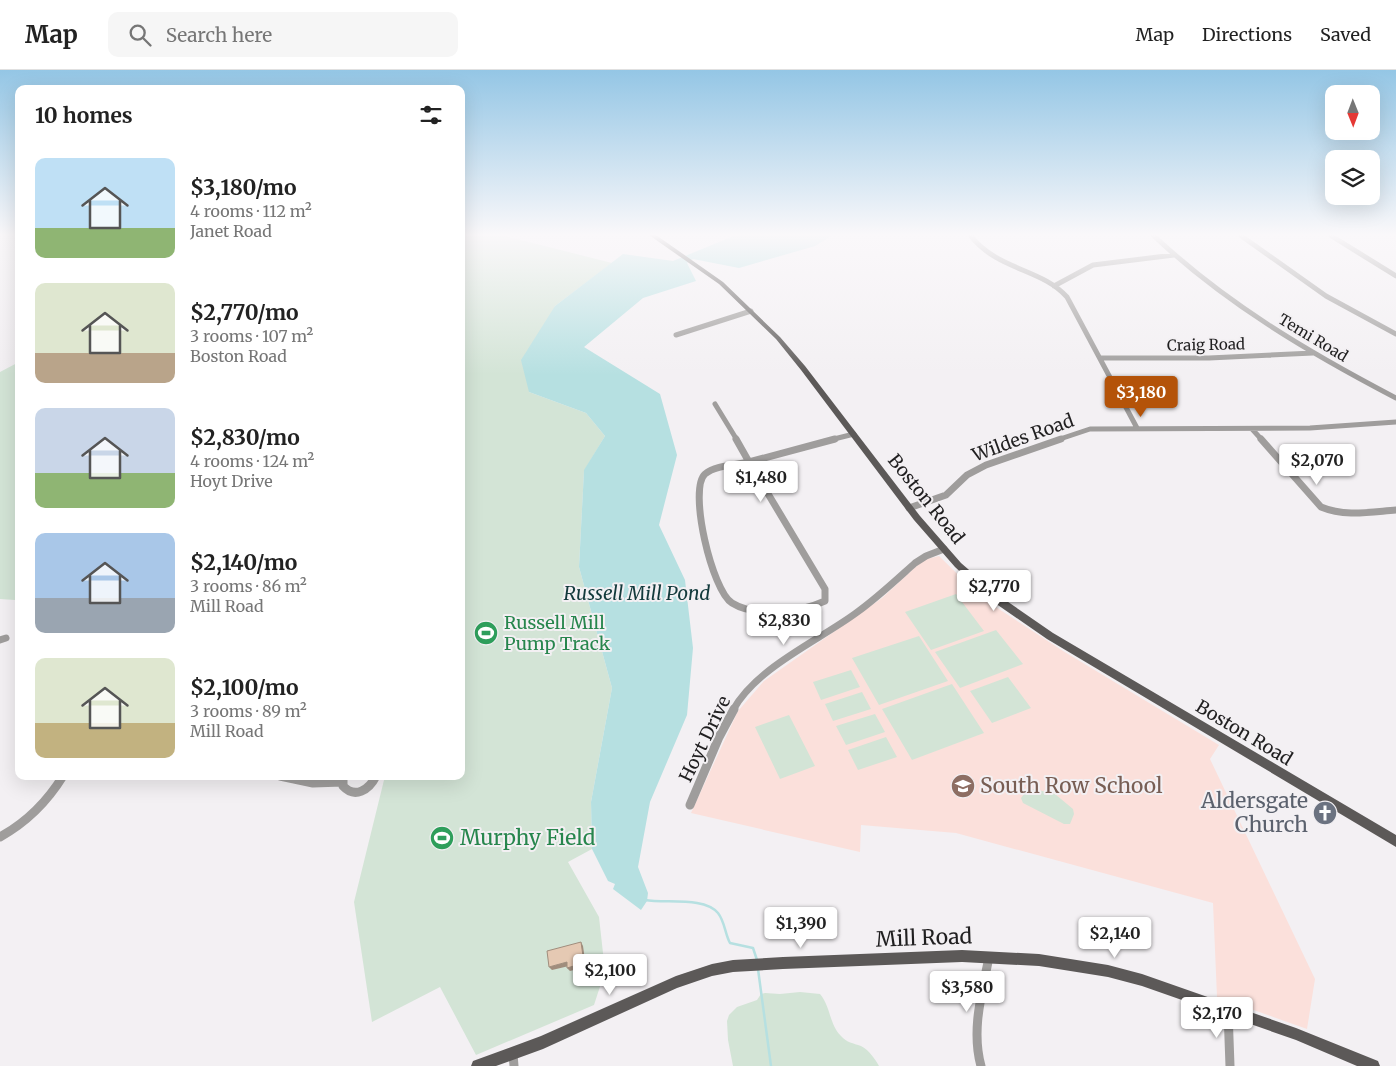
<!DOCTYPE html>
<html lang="en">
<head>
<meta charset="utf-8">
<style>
	:root { --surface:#fff; --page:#f6f6f6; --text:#222; --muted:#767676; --line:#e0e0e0; --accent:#b45309 }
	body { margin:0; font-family:Merriweather,serif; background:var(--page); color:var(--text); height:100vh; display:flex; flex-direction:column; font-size:19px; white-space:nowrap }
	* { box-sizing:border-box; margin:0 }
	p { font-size:16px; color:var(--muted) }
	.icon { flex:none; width:28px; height:28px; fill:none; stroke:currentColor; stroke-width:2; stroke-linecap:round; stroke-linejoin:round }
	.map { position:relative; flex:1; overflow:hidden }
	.sheet { position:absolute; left:15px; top:15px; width:450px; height:695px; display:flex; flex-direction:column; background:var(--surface); border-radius:10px; box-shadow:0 5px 20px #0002 }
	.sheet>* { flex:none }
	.needle { width:32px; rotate:179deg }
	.controls { position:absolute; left:1325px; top:15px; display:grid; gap:10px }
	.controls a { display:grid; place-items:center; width:55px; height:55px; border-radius:10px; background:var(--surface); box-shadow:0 5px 20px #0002; font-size:25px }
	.price { position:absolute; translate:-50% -42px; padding:0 11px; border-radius:5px; background:#fff; color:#222; font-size:16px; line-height:32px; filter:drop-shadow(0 1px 2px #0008) }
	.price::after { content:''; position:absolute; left:50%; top:30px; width:15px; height:11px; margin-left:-8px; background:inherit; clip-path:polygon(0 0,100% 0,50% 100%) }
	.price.on { background:var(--accent); color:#fff }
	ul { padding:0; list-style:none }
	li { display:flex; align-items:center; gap:15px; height:125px; padding:0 20px }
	li span { display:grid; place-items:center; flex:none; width:140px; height:100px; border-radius:10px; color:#555 }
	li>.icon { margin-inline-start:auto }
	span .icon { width:60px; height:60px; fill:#fffc; stroke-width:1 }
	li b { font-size:21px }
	h2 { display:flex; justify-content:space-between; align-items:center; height:60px; padding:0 20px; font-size:21px }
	header { display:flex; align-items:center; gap:30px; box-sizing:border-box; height:70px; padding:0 25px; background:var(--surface); border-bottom:1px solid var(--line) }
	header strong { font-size:24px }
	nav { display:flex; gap:28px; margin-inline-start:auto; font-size:18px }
	.search { width:350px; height:45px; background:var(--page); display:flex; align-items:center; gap:12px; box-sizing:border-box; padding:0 18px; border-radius:10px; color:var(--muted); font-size:19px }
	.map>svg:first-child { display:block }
	.education { fill:#fbe0db }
	.green { fill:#d3e4d6 }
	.water { fill:#b6e0e1 }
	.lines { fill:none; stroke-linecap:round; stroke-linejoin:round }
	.stream { stroke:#b6e0e1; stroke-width:2.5 }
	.minor-far2 { stroke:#9f9d9c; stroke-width:5 }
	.minor-far1 { stroke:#9f9d9c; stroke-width:7 }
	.minor { stroke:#9f9d9c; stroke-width:9 }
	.major { fill:#5c5958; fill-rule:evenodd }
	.shaded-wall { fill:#a08d7d }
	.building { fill:#e5c9b3; stroke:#a08d7d }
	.labels { text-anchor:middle; stroke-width:4; stroke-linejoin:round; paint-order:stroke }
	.far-street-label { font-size:15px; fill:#201f20; stroke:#f3f0f3 }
	.street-label { font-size:18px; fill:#201f20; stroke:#f3f0f3 }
	.leisure-label { font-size:18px; fill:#27864d; stroke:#f3f0f3; text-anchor:start }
	.water-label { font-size:19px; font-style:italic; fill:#133a3c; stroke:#f3f0f3 }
	.near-education-label { font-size:21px; fill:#785e54; stroke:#f3f0f3; text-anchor:start }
	.near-worship-label { font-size:21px; fill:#5b616d; stroke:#f3f0f3; text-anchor:end }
	.near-leisure-label { font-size:21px; fill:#27864d; stroke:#f3f0f3; text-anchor:start }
	.near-street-label { font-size:21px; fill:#201f20; stroke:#f3f0f3 }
</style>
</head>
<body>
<header>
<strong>Map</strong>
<div class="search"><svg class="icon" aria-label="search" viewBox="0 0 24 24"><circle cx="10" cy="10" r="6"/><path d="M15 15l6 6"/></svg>Search here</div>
<nav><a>Map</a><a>Directions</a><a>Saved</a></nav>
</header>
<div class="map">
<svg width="1396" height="996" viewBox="0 0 1396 996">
	<rect width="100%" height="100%" fill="#f3f0f3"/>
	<path class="education" d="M939,486L982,528L1063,581L1219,675L1210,689L1315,909L1307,959L1217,927L1213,833L956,763L861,755L860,782L691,743L738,641L764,611L882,528L923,490Z"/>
	<path class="green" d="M461,165H501L612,193L555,236L529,322L586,343L605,366L584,401L579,497L612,618L591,732L592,779L568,792L599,847L605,901L594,935L476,985L440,917L372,952L354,832L385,706H461Z
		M19,292V538L15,530L0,529V302Z
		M956,524L984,561L931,580L905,542Z
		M996,560L1023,594L960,618L935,582Z
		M919,566L948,611L879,635L852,588Z
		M851,600L860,617L821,630L813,612Z
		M1008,607L1031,638L992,653L970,621Z
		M952,614L984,663L912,690L882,639Z
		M862,622L871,639L833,651L825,634Z
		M875,644L885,662L846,675L836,656Z
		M789,645L815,696L780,709L755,657Z
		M886,667L897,687L858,700L848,680Z
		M1034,719L1055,724L1073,739L1074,744L1070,754H1064L1023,733L1021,728L1025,723Z
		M800,922L820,924C831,937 829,954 841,966C847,973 853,973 861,976C869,980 875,989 879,996H733L728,970L727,951L729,945L737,937L757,930L761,924L765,923L780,924Z"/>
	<path class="water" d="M736,165H833L815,176L739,198L693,189L687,193L696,211L643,228L584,277L660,324L677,385L659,455L685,510L693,578L687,645L650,732L638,797L648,823L647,831L641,840L613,819L615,814L608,811L592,779L591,732L612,618L579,497L584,400L605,366L586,343L529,322L521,290L555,236L623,184L673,191Z"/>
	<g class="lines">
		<path class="stream" d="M645,830C665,834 704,826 718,843C725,852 725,864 730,873L753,878L757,890
			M758,899L771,996"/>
		<path class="minor-far2" d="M970,165C998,201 1041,198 1067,227L1137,358
			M1153,165C1225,233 1308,282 1396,328
			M1240,165L1326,226L1396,264
			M1330,165L1396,206
			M1054,216L1093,195L1174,185
			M676,265L751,241
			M1100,288H1209L1313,283
			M715,334L737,370
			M1252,359L1262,370
			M830,370L854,364
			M1057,370L1090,359L1310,358L1396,352"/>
		<path class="minor-far1" d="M736,369L749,392
			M1261,369L1321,437C1345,447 1370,442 1396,440
			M749,392L825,519V531C801,542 756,548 732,533C712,521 688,419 705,404C715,395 737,395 749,392Z
			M749,392L835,369
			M909,438L946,425L967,405L986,395L1061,369
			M0,570L6,568
			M733,640C757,597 818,571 856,543C877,528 896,510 915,493L926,486L944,479"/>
		<path class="minor" d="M280,706L313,713L342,712
			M343,706V716C355,729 369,720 376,706
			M690,735L719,667L734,639
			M0,767C27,752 47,732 63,706
			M1228,941L1230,996
			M513,984L514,996
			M981,996C971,960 982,923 989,887"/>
		<path class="major" d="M649,165H656L723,212L780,267L805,296L920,446L961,493L998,525L1053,563L1396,765V777L1047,569L992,531L955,497L914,450L801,300L776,269L719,214Z
			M962,880L1039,884L1108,895L1142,904L1296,958L1378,991L1380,996H1357L1296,970L1142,916L1108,907L1039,896L962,892L783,899L733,902L712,906L677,918L543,979L496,996H471L473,991L541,966L676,906L712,894L733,890L783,887Z"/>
	</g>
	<path class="shaded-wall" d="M581,872L583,876L586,897L570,901L567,898Z
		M567,892L569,896L552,900L549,897Z"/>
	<path class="building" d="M581,872L584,893L567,898V892L549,897L547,881Z"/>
	<linearGradient id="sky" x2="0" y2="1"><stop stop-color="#94c6e5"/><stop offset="0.54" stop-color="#faf8fa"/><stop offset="1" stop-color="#faf8fa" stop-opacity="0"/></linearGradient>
	<rect width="1396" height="305" fill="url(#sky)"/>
	<defs>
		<g id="stadium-disc" transform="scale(1.25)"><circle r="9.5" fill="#2e9e5b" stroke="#f3f0f3"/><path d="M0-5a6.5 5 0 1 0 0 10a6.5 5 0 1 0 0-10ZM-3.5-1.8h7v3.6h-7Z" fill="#fff"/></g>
		<g id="school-disc" transform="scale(1.25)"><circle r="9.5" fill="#8d6e63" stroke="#f3f0f3"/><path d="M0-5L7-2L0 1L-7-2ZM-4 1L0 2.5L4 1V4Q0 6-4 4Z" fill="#fff"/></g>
		<g id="church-disc" transform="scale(1.25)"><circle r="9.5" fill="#6b7280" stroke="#f3f0f3"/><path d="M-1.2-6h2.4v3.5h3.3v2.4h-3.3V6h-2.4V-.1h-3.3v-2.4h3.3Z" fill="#fff"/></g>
	</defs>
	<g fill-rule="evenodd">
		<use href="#stadium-disc" x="486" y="563"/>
		<use href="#school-disc" x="963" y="716"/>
		<use href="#church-disc" x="1325" y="743"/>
		<use href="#stadium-disc" x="442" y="768"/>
	</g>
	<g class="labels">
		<g class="far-street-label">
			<text transform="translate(1313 268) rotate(31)" y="5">Temi Road</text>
			<text transform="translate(1206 275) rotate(-1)" y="5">Craig Road</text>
		</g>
		<g class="street-label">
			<text transform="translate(1023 368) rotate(-20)" y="6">Wildes Road</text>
			<text transform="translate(926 429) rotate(51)" y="6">Boston Road</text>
			<text transform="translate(1244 663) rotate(31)" y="6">Boston Road</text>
			<text transform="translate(705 669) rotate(-64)" y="6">Hoyt Drive</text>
		</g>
		<g class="leisure-label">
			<text x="504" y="559">Russell Mill<tspan x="504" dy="21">Pump Track</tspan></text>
		</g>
		<g class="water-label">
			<text x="637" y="530">Russell Mill Pond</text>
		</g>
		<g class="near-education-label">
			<text x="980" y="723">South Row School</text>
		</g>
		<g class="near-worship-label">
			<text x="1308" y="738">Aldersgate<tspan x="1308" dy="24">Church</tspan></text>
		</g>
		<g class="near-leisure-label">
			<text x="460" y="775">Murphy Field</text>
		</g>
		<g class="near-street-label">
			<text transform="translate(924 868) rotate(-2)" y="7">Mill Road</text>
		</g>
	</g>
</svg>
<div class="controls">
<a><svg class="needle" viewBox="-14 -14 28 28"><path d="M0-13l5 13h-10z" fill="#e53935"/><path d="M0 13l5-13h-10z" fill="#767676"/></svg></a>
<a><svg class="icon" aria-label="layers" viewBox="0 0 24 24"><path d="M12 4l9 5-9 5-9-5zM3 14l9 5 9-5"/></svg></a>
</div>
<b class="price on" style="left:1141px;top:348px">$3,180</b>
<b class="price" style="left:1317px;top:416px">$2,070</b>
<b class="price" style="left:761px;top:433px">$1,480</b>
<b class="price" style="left:994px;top:542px">$2,770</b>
<b class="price" style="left:784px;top:576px">$2,830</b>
<b class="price" style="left:801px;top:879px">$1,390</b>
<b class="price" style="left:1115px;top:889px">$2,140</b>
<b class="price" style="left:610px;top:926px">$2,100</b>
<b class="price" style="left:967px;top:943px">$3,580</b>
<b class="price" style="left:1217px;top:969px">$2,170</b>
<section class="sheet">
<h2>10 homes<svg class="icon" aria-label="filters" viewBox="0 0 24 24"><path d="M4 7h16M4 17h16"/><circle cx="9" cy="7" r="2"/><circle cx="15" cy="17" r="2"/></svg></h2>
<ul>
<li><span style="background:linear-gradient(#bfe0f5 70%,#8fb573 0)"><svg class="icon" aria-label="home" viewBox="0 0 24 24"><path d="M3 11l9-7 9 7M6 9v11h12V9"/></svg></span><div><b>$3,180/mo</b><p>4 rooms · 112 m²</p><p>Janet Road</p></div></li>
<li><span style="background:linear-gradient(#dfe7d0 70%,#b9a48a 0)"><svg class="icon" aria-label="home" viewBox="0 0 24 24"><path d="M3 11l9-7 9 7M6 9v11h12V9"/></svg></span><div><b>$2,770/mo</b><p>3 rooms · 107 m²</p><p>Boston Road</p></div></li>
<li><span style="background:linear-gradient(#c9d6e8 65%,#8fb573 0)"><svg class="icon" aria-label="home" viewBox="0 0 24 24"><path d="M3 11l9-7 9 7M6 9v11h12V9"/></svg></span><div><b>$2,830/mo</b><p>4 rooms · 124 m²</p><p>Hoyt Drive</p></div></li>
<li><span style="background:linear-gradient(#a9c7e8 65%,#9aa5b1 0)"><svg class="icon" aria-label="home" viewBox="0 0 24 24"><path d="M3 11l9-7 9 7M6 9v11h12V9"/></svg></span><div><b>$2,140/mo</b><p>3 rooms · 86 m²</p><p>Mill Road</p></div></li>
<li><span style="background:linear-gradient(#dfe7d0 65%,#c2b280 0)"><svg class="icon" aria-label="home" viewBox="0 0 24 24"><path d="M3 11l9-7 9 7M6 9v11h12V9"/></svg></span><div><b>$2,100/mo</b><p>3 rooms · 89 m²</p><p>Mill Road</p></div></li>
</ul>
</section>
</div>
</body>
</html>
